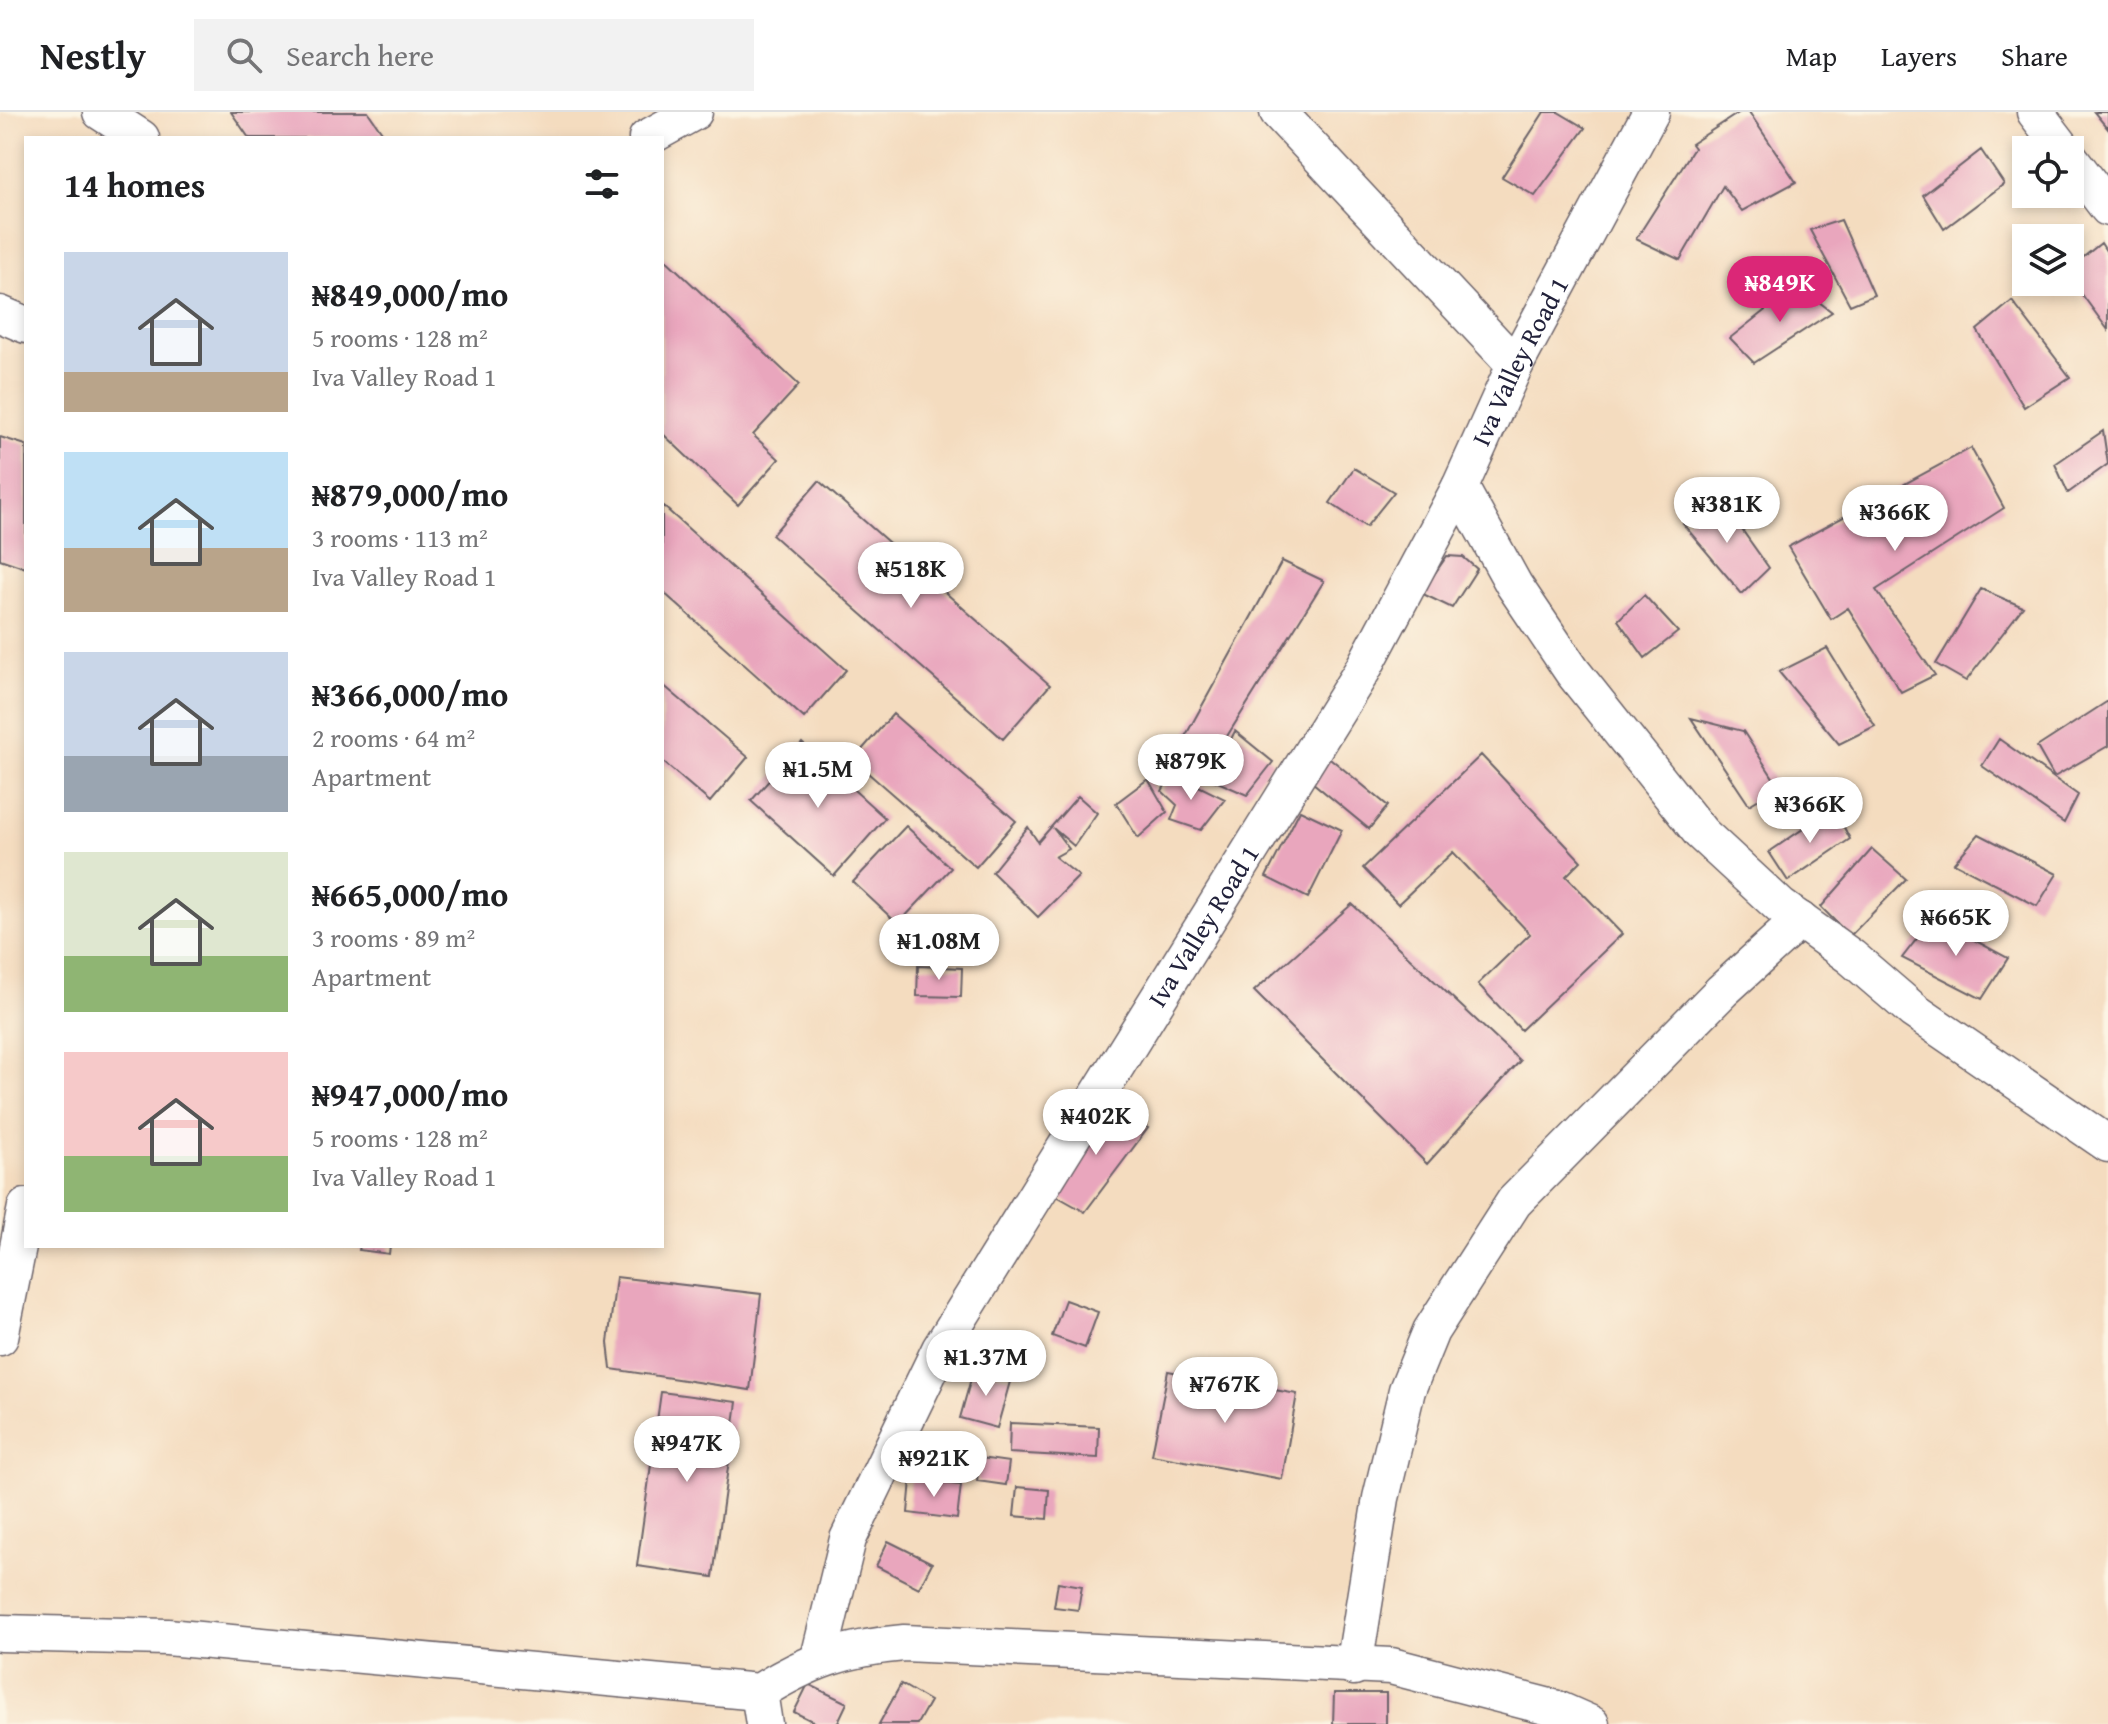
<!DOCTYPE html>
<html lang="en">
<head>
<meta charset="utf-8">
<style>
	:root { --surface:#fff; --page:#f2f2f2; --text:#202124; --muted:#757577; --line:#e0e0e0; --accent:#db2777 }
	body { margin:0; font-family:"Gentium Book Plus",serif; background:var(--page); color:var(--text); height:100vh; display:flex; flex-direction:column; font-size:30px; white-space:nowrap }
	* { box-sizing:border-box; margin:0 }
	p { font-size:26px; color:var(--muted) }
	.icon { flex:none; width:44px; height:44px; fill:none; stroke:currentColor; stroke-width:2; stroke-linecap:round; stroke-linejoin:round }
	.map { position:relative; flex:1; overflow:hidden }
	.side { position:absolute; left:24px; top:24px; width:640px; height:1112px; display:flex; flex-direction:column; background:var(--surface); border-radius:0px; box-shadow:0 4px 12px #0003 }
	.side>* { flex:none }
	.fabs { position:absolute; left:2012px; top:24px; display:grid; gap:16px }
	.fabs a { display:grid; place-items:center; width:72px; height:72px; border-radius:0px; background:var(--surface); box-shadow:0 4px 12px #0003; font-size:40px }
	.price { position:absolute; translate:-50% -68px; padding:0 18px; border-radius:28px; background:#fff; color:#222; font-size:26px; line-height:52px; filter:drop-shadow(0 2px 4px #0008) }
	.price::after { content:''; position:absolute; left:50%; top:48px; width:24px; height:18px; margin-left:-12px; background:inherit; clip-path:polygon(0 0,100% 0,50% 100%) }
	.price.active { background:var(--accent); color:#fff }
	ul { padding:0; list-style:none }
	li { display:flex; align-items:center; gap:24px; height:200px; padding:0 40px }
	li span { display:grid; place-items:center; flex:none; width:224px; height:160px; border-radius:0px; color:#555 }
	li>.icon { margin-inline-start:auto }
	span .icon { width:96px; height:96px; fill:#fffc; stroke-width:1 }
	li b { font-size:34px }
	h2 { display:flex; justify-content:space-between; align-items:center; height:96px; padding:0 40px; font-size:34px }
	header { display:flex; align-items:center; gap:48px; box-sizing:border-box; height:112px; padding:0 40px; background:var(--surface); border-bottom:2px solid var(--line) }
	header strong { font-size:38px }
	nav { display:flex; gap:44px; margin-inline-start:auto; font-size:28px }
	.search { width:560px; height:72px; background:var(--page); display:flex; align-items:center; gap:20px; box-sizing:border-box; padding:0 28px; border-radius:0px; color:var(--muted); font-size:30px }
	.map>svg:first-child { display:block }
	.building { fill:#e9a6bd }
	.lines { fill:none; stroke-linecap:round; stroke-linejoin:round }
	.street-casing { stroke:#6c6369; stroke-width:39 }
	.street { stroke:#fff; stroke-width:36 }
	.labels { text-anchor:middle; stroke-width:6; stroke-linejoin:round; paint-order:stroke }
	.street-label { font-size:26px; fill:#22223b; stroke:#fcf5e5 }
</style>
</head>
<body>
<header>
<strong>Nestly</strong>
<div class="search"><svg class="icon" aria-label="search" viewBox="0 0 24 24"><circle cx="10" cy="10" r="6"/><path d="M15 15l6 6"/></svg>Search here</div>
<nav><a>Map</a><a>Layers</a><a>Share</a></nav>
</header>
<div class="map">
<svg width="2108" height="1612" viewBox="0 0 2108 1612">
	<rect width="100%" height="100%" fill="#fcf5e5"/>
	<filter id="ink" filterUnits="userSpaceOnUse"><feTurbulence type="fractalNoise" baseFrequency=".0125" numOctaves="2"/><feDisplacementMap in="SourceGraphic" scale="16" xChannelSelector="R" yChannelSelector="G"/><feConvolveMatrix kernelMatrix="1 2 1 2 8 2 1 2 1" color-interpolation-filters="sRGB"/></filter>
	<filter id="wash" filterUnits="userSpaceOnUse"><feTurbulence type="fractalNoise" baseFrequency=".006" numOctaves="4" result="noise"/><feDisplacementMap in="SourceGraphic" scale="32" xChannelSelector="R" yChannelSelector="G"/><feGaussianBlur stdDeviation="1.8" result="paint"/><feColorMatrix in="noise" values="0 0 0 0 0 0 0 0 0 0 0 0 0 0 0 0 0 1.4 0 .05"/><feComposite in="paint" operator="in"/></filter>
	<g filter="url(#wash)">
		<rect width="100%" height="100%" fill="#f4dcbf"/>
		<g id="blocks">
			<path class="building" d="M231,0H368L386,26H249Z
				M1544,0H1558L1585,16L1535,84L1502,65Z
				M1740,0H1749L1796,70L1742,99L1723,74L1680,148L1636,127L1694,36L1691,32Z
				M2094,0H2108V17Z
				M1981,38L2004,72L1944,117L1923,83Z
				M1841,108L1874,183L1850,193L1810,118Z
				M2101,131L2108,142V218L2070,166V156Z
				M662,144L799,273L753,323L779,347L738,393L662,321Z
				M1797,173L1832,200L1754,251L1730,226Z
				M2012,189L2070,265L2024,295L1977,218Z
				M2103,319L2108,352L2068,381L2055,352Z
				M0,325L26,333V456L0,447Z
				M1971,336L2004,396L1876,478L1935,563L1901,580L1848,496L1831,507L1788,435Z
				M1354,356L1394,380L1366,415L1330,391Z
				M819,369L1050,573L1003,627L772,423Z
				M1718,384L1769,456L1742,482L1683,412Z
				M662,393L846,558L804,606L662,479Z
				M1447,444L1463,445L1477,457L1452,496L1421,481Z
				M1282,449L1324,469L1199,669L1171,650Z
				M1981,477L2023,495L1966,569L1936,552Z
				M1644,483L1678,520L1645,546L1618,508Z
				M1827,536L1875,614L1839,632L1779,560Z
				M662,572L748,645L710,690L662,649Z
				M2108,589V634L2054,665L2037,635Z
				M893,602L1016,709L976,755L853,648Z
				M1691,606L1743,619L1779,675L1749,693Z
				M1235,619L1273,650L1247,683L1211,667Z
				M1999,627L2078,683L2064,711L1982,654Z
				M802,631L885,706L834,764L751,689Z
				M1325,642L1388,694L1369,717L1306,665Z
				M1481,643L1581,749L1566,764L1622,822L1521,918L1478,872L1530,822L1453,740L1398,792L1363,756Z
				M1172,661L1225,687L1201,718L1171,708L1177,693L1162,679Z
				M1148,667L1167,700L1138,726L1116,691Z
				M1078,684L1097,701L1074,734L1053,716L1069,737L1055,745L1079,764L1038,805L992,760L1028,715L1038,730Z
				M1834,696L1850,727L1788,769L1769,740Z
				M1300,698L1342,718L1308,786L1266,765Z
				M906,714L951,756L898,812L853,770Z
				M1979,722L2057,762L2037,794L1954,751Z
				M1872,737L1906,767L1850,824L1821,795Z
				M1352,792L1520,949L1427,1052L1254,879Z
				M1933,806L2008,846L1982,887L1902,846Z
				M918,854L962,856L961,885L917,884Z
				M1102,990L1148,1016L1085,1100L1046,1078Z
				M360,1134H390L389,1142L359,1138Z
				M616,1165L761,1182L750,1278L611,1257L608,1231Z
				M1065,1188L1098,1200L1085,1236L1052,1224Z
				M974,1256L1011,1266L997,1316L960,1306Z
				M1168,1259L1297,1282L1282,1367L1152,1343Z
				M661,1280L737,1290L713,1465L637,1454Z
				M1010,1311L1099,1315L1098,1346L1009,1341Z
				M980,1346L1009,1350L1006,1373L977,1369Z
				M911,1368L961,1373L957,1407L908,1401Z
				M1017,1375L1049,1378L1047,1407L1014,1404Z
				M888,1429L932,1451L919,1476L876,1454Z
				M1058,1470L1082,1474L1078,1498L1054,1495Z
				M808,1572L847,1591L837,1612H818L794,1600Z
				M901,1572L930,1589L917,1612H879Z
				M1334,1581H1386V1612H1333Z"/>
		</g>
	</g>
	<g filter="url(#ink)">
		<use href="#blocks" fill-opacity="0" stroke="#6c6369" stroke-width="2"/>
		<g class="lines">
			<g class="street-casing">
				<g id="street">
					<path d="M101,0L141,26"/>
					<path d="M1278,0L1515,253"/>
					<path d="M2035,0L2064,38"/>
					<path d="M647,26L694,0"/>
					<path d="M2070,46L2108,96"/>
					<path d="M0,202L26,213"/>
					<path d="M1460,375L1514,473L1572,559L1701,721L1780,794L1851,845L1914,899L2108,1032"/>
					<path d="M0,1225L26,1095"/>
					<path d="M0,1521L167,1525L759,1580C809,1549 845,1536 904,1531L1391,1554L1557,1597L1591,1612"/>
					<path id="s1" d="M819,1546L848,1427L940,1237L1362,559L1460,375L1515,253L1651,0"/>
					<path d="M1354,1555L1381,1386L1407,1278L1431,1219L1514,1090L1722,879L1800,808"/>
					<path d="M759,1580L764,1612"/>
				</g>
			</g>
			<use href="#street" class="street"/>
		</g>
	</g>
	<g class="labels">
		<g class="street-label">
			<text dy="9" stroke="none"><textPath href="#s1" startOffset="1480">Iva Valley Road 1</textPath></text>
			<text dy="9" stroke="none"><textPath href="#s1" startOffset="832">Iva Valley Road 1</textPath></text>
		</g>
	</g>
</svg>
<div class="fabs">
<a><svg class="icon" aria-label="locate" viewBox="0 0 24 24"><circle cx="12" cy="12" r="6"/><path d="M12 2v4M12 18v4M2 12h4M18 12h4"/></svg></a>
<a><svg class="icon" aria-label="layers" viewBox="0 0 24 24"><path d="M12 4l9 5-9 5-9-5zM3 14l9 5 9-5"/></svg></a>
</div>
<b class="price active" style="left:1780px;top:212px">₦849K</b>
<b class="price" style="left:1727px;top:433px">₦381K</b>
<b class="price" style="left:1895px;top:441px">₦366K</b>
<b class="price" style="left:911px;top:498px">₦518K</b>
<b class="price" style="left:1191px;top:690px">₦879K</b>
<b class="price" style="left:818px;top:698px">₦1.5M</b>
<b class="price" style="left:1810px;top:733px">₦366K</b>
<b class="price" style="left:1956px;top:846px">₦665K</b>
<b class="price" style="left:939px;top:870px">₦1.08M</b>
<b class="price" style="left:1096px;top:1045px">₦402K</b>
<b class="price" style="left:986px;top:1286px">₦1.37M</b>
<b class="price" style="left:1225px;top:1313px">₦767K</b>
<b class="price" style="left:687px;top:1372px">₦947K</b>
<b class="price" style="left:934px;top:1387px">₦921K</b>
<section class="side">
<h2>14 homes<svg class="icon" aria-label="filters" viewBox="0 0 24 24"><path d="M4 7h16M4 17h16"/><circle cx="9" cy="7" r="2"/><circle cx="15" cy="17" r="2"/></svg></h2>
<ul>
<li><span style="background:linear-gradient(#c9d6e8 75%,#b9a48a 0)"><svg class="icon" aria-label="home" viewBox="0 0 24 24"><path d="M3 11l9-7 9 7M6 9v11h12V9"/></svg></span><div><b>₦849,000/mo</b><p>5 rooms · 128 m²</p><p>Iva Valley Road 1</p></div></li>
<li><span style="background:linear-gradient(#bfe0f5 60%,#b9a48a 0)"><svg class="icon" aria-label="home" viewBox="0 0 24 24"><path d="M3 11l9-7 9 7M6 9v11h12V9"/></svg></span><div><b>₦879,000/mo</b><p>3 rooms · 113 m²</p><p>Iva Valley Road 1</p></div></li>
<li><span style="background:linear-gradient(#c9d6e8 65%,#9aa5b1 0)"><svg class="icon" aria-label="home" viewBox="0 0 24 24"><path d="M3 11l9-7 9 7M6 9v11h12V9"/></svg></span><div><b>₦366,000/mo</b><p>2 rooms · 64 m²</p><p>Apartment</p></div></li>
<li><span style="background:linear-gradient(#dfe7d0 65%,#8fb573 0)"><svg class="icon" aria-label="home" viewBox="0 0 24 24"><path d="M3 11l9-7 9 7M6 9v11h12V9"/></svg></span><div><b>₦665,000/mo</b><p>3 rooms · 89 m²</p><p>Apartment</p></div></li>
<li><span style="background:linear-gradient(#f6c9c9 65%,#8fb573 0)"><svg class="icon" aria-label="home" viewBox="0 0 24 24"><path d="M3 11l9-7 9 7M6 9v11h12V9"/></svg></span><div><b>₦947,000/mo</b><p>5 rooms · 128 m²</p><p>Iva Valley Road 1</p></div></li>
</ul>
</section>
</div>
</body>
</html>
